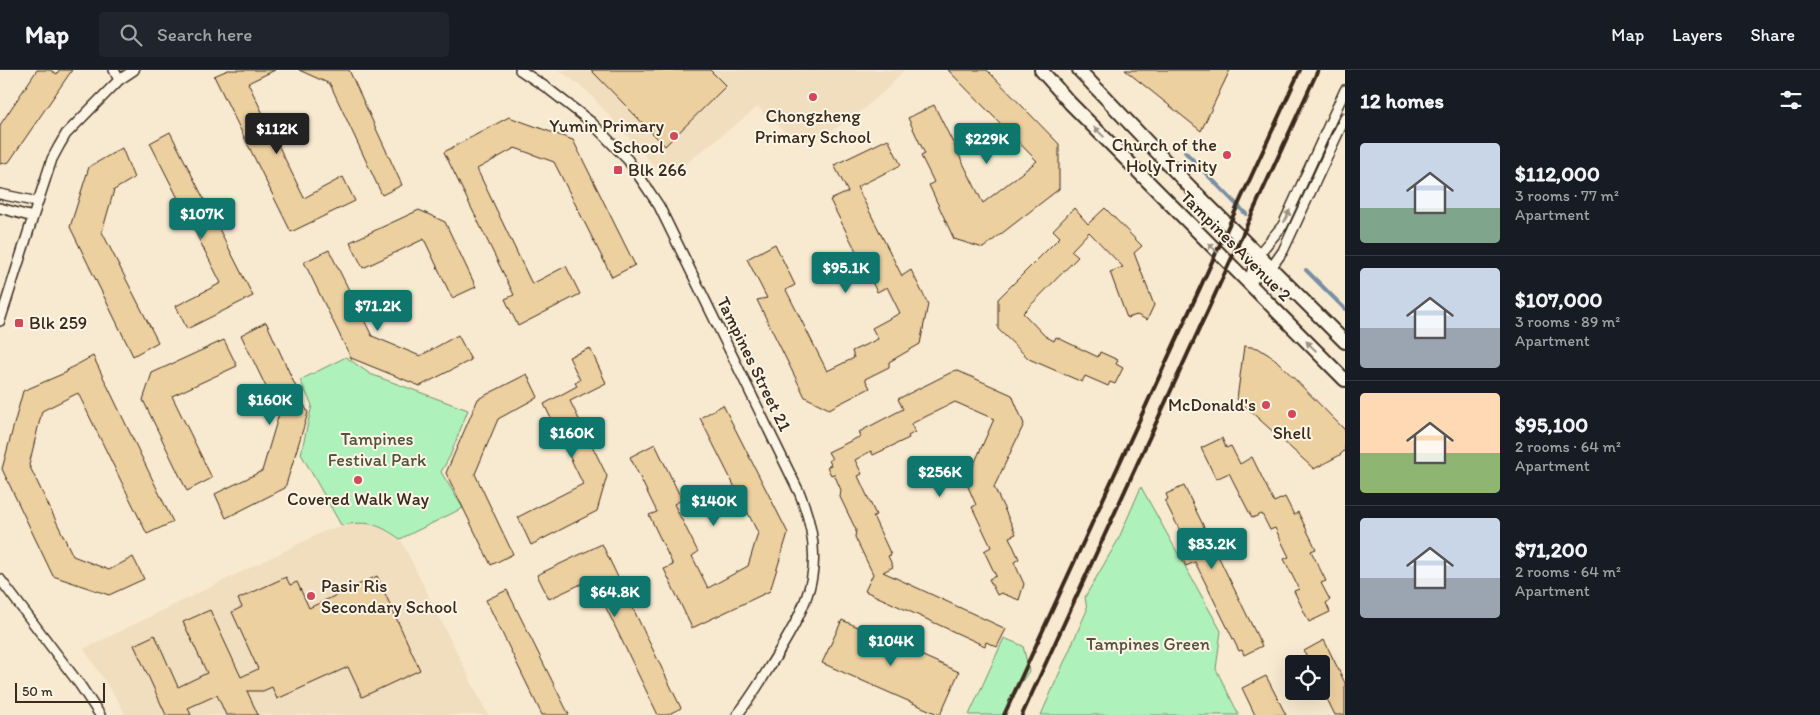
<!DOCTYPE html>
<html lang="en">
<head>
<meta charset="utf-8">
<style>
	:root { --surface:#171b24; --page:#20242c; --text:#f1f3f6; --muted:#9ea1a6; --line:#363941; --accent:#0f766e }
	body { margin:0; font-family:Itim,sans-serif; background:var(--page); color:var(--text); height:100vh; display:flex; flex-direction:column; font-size:19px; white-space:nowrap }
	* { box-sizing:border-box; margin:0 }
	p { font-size:16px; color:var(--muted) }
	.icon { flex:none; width:28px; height:28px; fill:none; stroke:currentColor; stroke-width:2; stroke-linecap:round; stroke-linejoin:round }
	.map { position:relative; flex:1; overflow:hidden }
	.side { display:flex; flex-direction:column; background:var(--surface); width:475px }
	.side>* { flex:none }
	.buttons { position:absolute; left:1285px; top:585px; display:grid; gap:10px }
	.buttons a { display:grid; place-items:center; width:45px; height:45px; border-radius:5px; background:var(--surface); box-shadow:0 5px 20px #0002; font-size:25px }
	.scale { position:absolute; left:15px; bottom:12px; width:90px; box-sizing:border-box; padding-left:5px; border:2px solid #3b2a1e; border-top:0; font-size:14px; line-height:18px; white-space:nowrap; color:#3b2a1e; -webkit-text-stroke:4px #fcf5e5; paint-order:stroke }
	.price { position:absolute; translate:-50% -42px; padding:0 11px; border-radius:5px; background:var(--accent); color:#fff; font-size:16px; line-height:32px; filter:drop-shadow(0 1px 2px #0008) }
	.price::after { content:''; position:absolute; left:50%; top:30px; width:15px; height:11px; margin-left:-8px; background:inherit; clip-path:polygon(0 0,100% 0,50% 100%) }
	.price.current { background:#222; color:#fff }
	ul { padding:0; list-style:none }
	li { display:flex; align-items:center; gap:15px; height:125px; padding:0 15px }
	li+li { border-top:1px solid var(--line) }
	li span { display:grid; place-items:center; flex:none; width:140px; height:100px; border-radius:5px; color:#555 }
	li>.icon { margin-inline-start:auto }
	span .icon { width:60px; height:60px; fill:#fffc; stroke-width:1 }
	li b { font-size:21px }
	h2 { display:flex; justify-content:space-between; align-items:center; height:60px; padding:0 15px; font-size:21px }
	header { display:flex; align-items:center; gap:30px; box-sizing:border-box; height:70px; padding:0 25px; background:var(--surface); border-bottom:1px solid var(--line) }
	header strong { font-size:24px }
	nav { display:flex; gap:28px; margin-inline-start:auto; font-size:18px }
	.search { width:350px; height:45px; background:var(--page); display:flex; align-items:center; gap:12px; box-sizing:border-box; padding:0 18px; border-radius:5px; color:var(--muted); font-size:19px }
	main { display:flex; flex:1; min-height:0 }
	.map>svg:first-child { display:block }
	.built { fill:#f1debf }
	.green { fill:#aef1bb; stroke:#748e6c }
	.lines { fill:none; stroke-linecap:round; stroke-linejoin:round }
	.stream { stroke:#788ea3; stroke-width:4 }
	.building { fill:#edd0a0; stroke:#3b2a1e }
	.minor-casing { stroke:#3b2a1e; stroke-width:12 }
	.secondary-casing { stroke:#3b2a1e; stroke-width:16 }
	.minor { stroke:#fcf5e5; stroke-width:9 }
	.secondary { stroke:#fcf5e5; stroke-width:12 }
	.rail { stroke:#3b2a1e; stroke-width:4 }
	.oneway { fill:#9c9082 }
	.poi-dot { fill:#d1495b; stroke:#fcf5e5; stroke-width:2 }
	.labels { text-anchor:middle; stroke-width:4; stroke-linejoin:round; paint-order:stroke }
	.poi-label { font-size:18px; fill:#3b2a1e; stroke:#fcf5e5 }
	.street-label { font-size:18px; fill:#3b2a1e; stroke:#fcf5e5 }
	.park-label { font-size:18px; fill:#52523d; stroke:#fcf5e5 }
</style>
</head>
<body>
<header>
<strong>Map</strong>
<div class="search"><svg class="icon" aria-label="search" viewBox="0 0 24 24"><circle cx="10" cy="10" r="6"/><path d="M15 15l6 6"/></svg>Search here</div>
<nav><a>Map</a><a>Layers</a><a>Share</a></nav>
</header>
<main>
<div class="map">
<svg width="1345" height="645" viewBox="0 0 1345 645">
	<rect width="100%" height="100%" fill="#f8ead0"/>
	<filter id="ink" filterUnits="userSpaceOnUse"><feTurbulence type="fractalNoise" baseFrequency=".02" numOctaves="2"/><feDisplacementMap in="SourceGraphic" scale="10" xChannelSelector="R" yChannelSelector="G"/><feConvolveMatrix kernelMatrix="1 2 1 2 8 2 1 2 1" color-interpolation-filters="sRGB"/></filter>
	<g filter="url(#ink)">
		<path class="built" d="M559,0H904L889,17L858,44L823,66L797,73L758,37L684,95L662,105L588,22Z
			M353,452L381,457L402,472L488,645H125L119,633L84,579L325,461Z"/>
		<path class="green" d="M346,287L370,304L468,340L450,386L441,402L463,438L400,469C377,453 369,451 341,455L301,384L312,335L300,310Z
			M1141,417L1221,561L1216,599L1239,645H1041L1087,540L1085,527L1118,470Z
			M1004,568L1023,576L1029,601L1021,613L1005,645H969Z"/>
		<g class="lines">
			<path class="stream" d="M1185,82L1246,144
				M1306,200L1345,239"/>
		</g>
		<path class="building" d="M37,0H50L57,4L59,0H72L9,92L0,94V55Z
			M228,0H275L248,13L304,128L343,107L355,131L291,162L214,6Z
			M299,0H349L402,115L382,125L330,14Z
			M591,0H710L726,16L665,76Z
			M948,0H987L1059,74V119L983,178L954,169L929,115L934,112L921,86L925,84L908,48L934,35L983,133L1037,91Z
			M1125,0H1230L1201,61Z
			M509,47L573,70L635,195L612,207L554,92L515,78L477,99L532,214L566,196L580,224L518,256L505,229L514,225L444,82Z
			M170,62L253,226L187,259L176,236L221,213L150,73Z
			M888,69L901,95L857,117L902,206L911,200L928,234L920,274L889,292V297L865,309L870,318L829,339L805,327L757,230L767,228L747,189L775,174L795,215L786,220L827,301L854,288L852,281L878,269L872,258L900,243L887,217L877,222L830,130L848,122L834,95Z
			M122,78L134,108L114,120L102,162L158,272L133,286L70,157L89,97Z
			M1074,138L1088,154L1105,138L1142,176L1134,183L1154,235L1147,250L1137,245L1127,248L1110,202L1123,197L1089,162L1071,181L1078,187L1023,243L1045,266L1054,271L1056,267L1098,287L1100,282L1118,290L1116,294L1123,298L1115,314L1110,312L1108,316L1085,306L1082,312L1029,289L998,259V229L1060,167L1053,160Z
			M419,140L445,152L476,217L452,228L424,169L363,198L350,172Z
			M329,180L372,266L420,286L458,265L471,290L420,316L351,288L304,192Z
			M266,252L308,343L285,418L226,448L215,424L262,401L279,344L241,265Z
			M224,270L237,296L172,326L212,408L187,421L143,330L152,303Z
			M1244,276L1258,278L1275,289L1345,360V380L1340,385L1314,399L1237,329Z
			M590,278L606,313L570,331L607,406L597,441L531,475L518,447L583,414L544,334L577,316L575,313L580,310L569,287Z
			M93,286L173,452L147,464L78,323L42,341L29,395L73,486L109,500L133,487L144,509L109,525L53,506L2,399L23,321L67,302V300Z
			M956,300L1012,325L1024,354L994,417L1016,464L1009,467L1019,489L1014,492L1024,514L1019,530L1001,523L997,525L989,509L996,506L984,481L991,477L972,437L976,435L966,412L994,349L955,332L911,354L915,362L908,366L909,368L873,385L871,381L855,390L862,404L858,406L876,445L873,446L891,485L888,486L893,497L883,502L1006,559L997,577L986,572L985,576L865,521L873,504L855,467L856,460L840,427L841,420L834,404L831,405L827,397L831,395L829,390L832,389L828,382L861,366L859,362L903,339L898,329Z
			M527,304L538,327L498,349L475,404L513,484L491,495L446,403L478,329Z
			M723,335L788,463L770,521L692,558L664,499L673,495L649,445L657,442L630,387L655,374L682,430L674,434L698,482L692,486L708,518L748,496L758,463L700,348Z
			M1222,368L1226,378L1231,376L1240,394L1252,387L1274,432L1285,427L1294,445L1298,442L1316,479L1311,481L1326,511L1321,513L1330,530L1326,533L1330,542L1309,552L1294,521L1299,519L1284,489L1289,487L1275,458L1270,460L1262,444L1252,448L1229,403L1216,409L1201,378Z
			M1184,416L1262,576L1244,585L1242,580L1239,581L1195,492L1186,496L1181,486L1190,481L1165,431L1168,429L1166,424Z
			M602,474L681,638L667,645H658L592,509L549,529L537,505Z
			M377,506L420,600L362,627L348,597L277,629L272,617L263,621H247L258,645H226L217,625L188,638L191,645H166L134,575L155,565L178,617L207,603L183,552L210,540L241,607L258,599L232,542L242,537L238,529L286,507L290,515L297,512L309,538Z
			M507,520L569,645H542L486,530Z
			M842,550L959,602L940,645L822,593Z
			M1324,570L1345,613V645H1335L1321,617V594H1310L1304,581Z
			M1266,606L1286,645H1255L1242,618Z"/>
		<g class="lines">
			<g class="minor-casing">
				<path id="minor" d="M114,0L119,10
					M520,0L547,18L591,52L628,90L643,112L659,136L800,424C827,492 812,528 775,588C763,607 752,627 737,645
					M0,124L38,132
					M0,138L33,147
					M1248,212L1258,185L1283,155L1345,20
					M1248,212L1271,198L1283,181L1345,48
					M0,251L33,147L52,89L59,76L66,64L119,10L134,0
					M0,509L80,615L100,645"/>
			</g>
			<g class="secondary-casing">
				<path id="secondary" d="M1041,0L1070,33L1345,310
					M1079,0L1190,117L1345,272"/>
			</g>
			<use href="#minor" class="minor"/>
			<use href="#secondary" class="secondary"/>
			<path class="rail" d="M1004,645L1300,0
				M1022,645L1318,0"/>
		</g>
		<defs><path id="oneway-solid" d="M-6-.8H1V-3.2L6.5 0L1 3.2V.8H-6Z" transform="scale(1.25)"/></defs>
		<g class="oneway">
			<use href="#oneway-solid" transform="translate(1099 62) rotate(-135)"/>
			<use href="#oneway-solid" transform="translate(1287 146) rotate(-65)"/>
			<use href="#oneway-solid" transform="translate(1213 178) rotate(-135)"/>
			<use href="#oneway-solid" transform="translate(1311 276) rotate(-135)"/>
		</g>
	</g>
	<g class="poi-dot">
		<circle cx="813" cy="27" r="5"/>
		<circle cx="674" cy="66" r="5"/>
		<circle cx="1227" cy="85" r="5"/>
		<rect x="613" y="95" width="10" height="10" rx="2.5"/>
		<rect x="14" y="248" width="10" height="10" rx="2.5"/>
		<circle cx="1266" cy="335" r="5"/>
		<circle cx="1292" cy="344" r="5"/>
		<circle cx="358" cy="410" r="5"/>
		<circle cx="311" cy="526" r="5"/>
	</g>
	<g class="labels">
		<g class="poi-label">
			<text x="813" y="52">Chongzheng<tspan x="813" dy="21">Primary School</tspan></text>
			<text x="664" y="62" text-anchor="end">Yumin Primary<tspan x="664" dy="21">School</tspan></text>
			<text x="1217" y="81" text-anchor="end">Church of the<tspan x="1217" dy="21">Holy Trinity</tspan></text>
			<text x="628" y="106" text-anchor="start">Blk 266</text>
			<text x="29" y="259" text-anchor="start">Blk 259</text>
			<text x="1256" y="341" text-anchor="end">McDonald's</text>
			<text x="1292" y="369">Shell</text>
			<text x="358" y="435">Covered Walk Way</text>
			<text x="321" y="522" text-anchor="start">Pasir Ris<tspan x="321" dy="21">Secondary School</tspan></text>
		</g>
		<g class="street-label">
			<text transform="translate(1236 176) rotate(45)" y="6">Tampines Avenue 2</text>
			<text transform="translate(754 294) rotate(64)" y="6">Tampines Street 21</text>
		</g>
		<g class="park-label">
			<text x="377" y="375">Tampines<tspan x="377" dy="21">Festival Park</tspan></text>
			<text x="1148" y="580">Tampines Green</text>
		</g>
	</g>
</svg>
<div class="buttons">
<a><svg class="icon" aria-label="locate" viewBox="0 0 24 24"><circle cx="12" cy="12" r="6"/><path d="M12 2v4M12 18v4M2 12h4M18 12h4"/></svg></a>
</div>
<div class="scale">50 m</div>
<b class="price current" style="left:277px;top:85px">$112K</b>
<b class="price" style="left:987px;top:95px">$229K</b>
<b class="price" style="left:202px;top:170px">$107K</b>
<b class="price" style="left:846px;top:224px">$95.1K</b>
<b class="price" style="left:378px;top:262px">$71.2K</b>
<b class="price" style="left:270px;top:356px">$160K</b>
<b class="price" style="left:572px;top:389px">$160K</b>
<b class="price" style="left:940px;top:428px">$256K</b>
<b class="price" style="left:714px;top:457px">$140K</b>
<b class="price" style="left:1212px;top:500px">$83.2K</b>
<b class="price" style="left:615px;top:548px">$64.8K</b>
<b class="price" style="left:891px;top:597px">$104K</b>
</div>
<section class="side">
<h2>12 homes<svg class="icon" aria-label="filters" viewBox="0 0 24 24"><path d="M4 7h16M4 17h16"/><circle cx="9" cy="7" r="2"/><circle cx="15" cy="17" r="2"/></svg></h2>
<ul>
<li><span style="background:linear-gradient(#c9d6e8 65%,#7fa58c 0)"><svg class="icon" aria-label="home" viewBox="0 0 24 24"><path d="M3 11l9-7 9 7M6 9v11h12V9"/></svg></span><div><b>$112,000</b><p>3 rooms · 77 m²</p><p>Apartment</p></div></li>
<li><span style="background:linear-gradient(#c9d6e8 60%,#9aa5b1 0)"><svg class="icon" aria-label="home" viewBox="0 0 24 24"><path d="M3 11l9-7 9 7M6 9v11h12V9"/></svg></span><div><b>$107,000</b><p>3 rooms · 89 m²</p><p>Apartment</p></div></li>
<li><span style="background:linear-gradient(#ffd9b3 60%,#8fb573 0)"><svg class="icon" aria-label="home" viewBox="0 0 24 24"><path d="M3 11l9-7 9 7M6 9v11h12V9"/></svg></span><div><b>$95,100</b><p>2 rooms · 64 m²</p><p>Apartment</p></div></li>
<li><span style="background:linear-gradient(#c9d6e8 60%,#9aa5b1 0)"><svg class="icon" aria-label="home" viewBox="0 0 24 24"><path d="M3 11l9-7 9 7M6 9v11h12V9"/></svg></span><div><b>$71,200</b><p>2 rooms · 64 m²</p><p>Apartment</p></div></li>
</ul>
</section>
</main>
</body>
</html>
